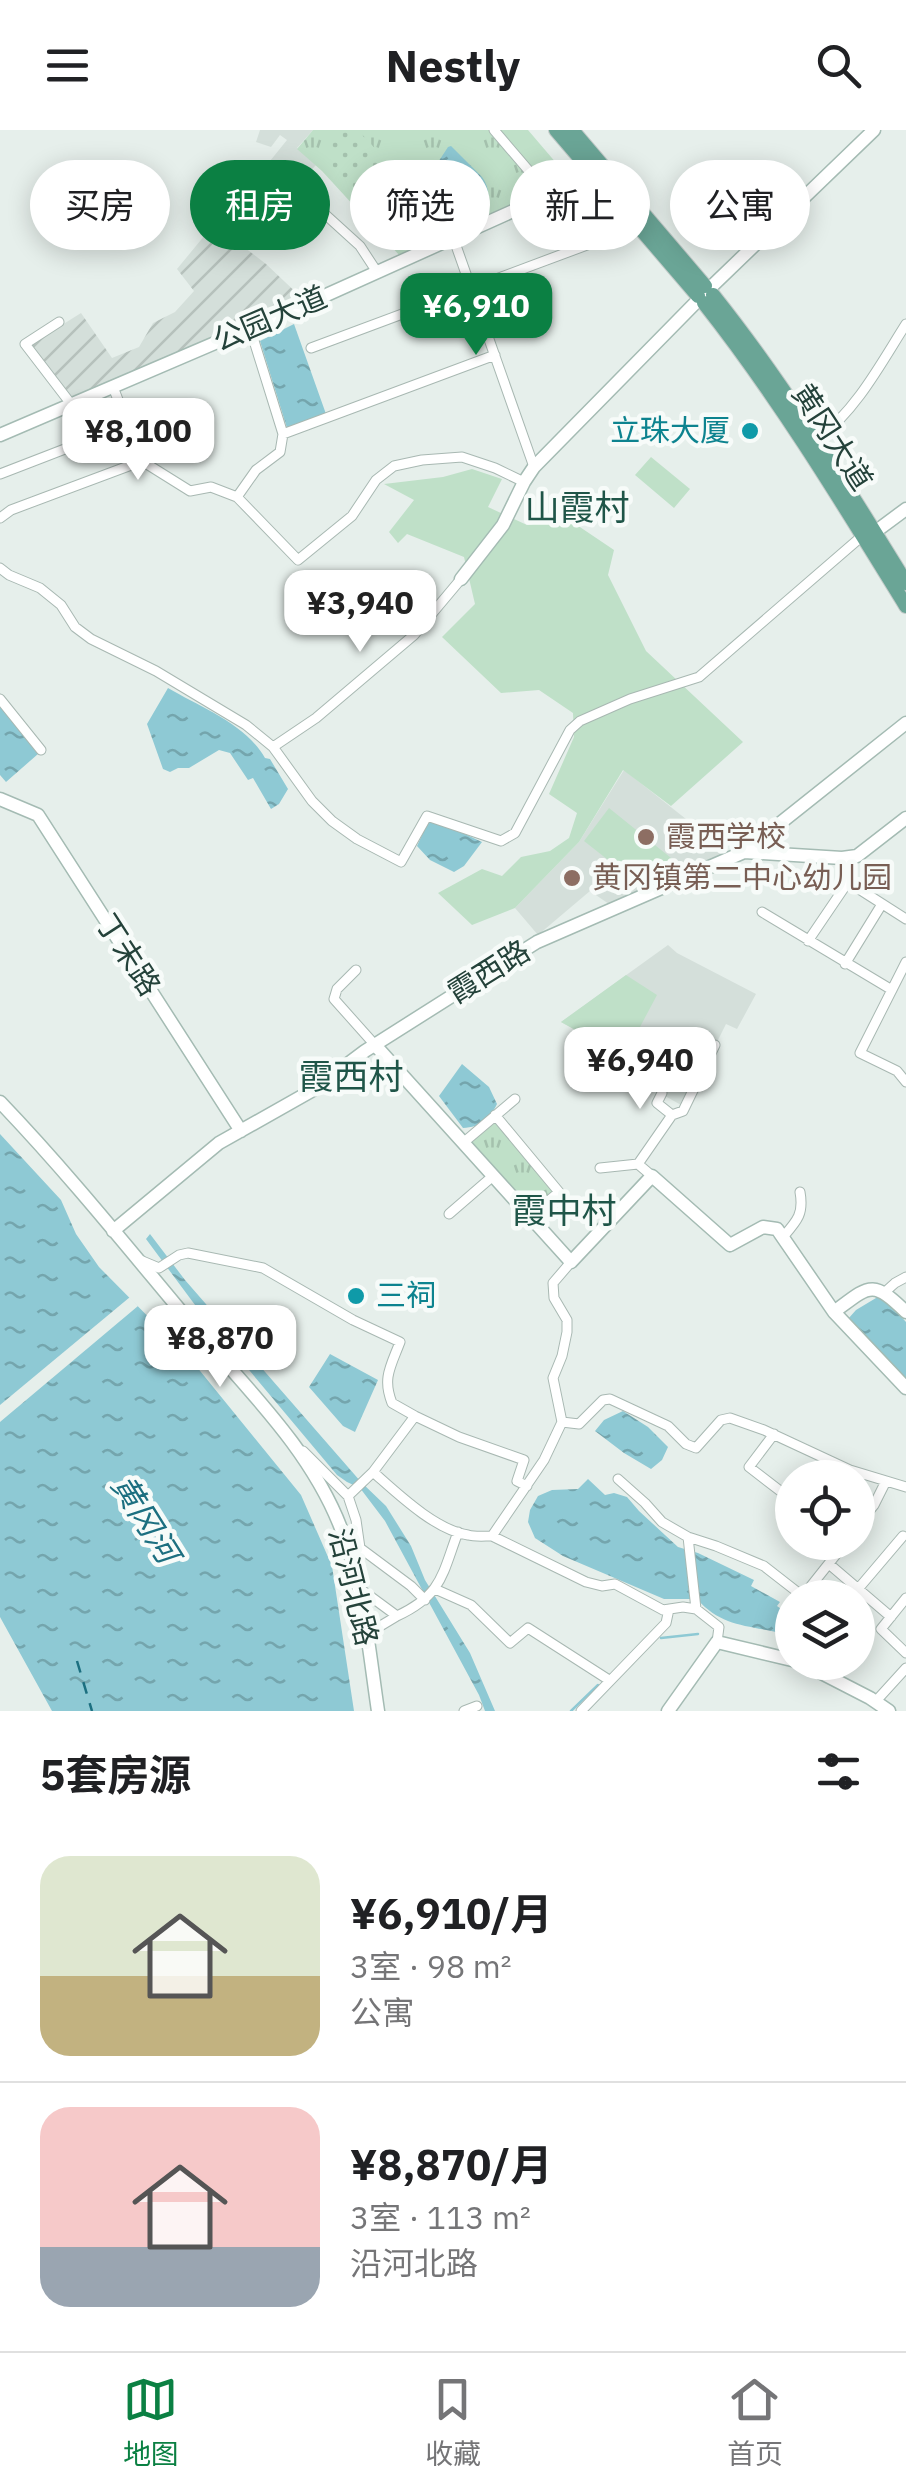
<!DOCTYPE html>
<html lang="zh">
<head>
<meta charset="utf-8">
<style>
	:root { --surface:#fff; --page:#f2f2f2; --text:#202124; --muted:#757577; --line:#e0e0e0; --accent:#0b8043 }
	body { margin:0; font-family:"IBM Plex Sans","Noto Sans SC",sans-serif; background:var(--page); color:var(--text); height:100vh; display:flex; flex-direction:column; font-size:38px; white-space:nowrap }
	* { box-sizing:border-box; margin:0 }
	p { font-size:32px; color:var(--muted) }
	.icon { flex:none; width:55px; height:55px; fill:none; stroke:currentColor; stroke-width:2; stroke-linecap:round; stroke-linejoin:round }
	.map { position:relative; height:1581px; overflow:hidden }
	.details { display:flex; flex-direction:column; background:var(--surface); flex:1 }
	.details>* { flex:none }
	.hud { position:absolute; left:30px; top:30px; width:848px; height:90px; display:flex; gap:20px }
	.fabs { position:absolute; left:775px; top:1330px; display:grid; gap:20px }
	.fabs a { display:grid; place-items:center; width:100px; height:100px; border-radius:50%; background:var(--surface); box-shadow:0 5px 25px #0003; font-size:50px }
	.price { position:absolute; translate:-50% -85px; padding:0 22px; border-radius:20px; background:#fff; color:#222; font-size:32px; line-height:65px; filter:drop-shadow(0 2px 5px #0008) }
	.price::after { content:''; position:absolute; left:50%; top:60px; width:30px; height:22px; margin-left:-15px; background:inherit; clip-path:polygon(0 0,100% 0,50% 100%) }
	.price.current { background:var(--accent); color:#fff }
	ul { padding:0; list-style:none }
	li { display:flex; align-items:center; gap:30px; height:250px; padding:0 40px }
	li+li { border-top:2px solid var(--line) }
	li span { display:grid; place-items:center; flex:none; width:280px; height:200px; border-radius:30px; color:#555 }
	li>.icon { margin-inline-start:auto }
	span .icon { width:120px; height:120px; fill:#fffc; stroke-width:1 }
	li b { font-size:42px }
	h2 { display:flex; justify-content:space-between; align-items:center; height:120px; padding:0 40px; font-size:42px }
	.pill { padding:0 35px; border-radius:45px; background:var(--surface); box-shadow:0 5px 25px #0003; font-size:35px; line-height:90px }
	.pill.current { background:var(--accent); color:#fff }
	header { display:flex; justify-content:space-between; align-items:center; height:130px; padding:0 40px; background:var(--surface); font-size:45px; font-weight:800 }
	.menu { display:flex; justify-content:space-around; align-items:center; height:140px; border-top:2px solid var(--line); background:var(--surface); font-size:28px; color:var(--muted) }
	.menu a { display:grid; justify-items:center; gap:5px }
	.menu .current { color:var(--accent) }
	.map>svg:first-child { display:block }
	.built { fill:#d4dfda }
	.industrial { fill:url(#industrial-furrows) }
	.grass { fill:#bfe0c8 }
	.park { fill:url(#park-tufts) }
	.garden { fill:url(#garden-dots) }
	.water { fill:url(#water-ripples) }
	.pier { fill:#e6efeb }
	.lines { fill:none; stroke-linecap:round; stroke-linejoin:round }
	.stream { stroke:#8ec9d4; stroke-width:2.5 }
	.ferry { stroke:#1c6f80; stroke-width:2.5; stroke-dasharray:12 10; stroke-linecap:butt }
	.street-casing { stroke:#a8b8b2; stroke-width:11 }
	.secondary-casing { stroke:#a4bbb3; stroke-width:15 }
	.primary-casing { stroke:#c2cac8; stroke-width:16 }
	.street { stroke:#fff; stroke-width:9 }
	.secondary { stroke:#fff; stroke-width:12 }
	.primary { stroke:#6aa596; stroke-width:14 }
	.culture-dot { fill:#0f9aa8; stroke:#f7fbf9; stroke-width:4 }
	.education-dot { fill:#8d6e63; stroke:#f7fbf9; stroke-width:4 }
	.labels { text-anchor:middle; stroke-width:9; stroke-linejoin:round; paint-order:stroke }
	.street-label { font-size:30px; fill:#24423a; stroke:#f7fbf9 }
	.culture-label { font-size:30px; fill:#0d838f; stroke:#f7fbf9; text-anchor:end }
	.education-label { font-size:30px; fill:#785e54; stroke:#f7fbf9; text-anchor:start }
	.water-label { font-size:32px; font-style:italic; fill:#1c6f80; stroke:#f7fbf9 }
	.quarter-label { font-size:35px; fill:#1f5548; stroke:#f7fbf9 }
</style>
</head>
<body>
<header><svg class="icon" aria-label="menu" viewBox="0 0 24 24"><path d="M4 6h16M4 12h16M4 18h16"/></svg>Nestly<svg class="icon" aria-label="search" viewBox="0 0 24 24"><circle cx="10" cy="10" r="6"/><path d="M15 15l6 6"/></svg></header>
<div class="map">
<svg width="906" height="1581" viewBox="0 0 906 1581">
	<defs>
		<pattern id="industrial-furrows" width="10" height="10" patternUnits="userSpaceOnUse" patternTransform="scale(2.5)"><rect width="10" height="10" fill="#d4dfda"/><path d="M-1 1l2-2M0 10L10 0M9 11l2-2" fill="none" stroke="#b6c1bc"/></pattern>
		<pattern id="park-tufts" width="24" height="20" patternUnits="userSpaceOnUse" patternTransform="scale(2.5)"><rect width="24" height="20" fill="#bfe0c8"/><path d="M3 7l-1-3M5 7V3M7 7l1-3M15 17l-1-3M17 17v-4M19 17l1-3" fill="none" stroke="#a4c1ad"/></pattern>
		<pattern id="garden-dots" width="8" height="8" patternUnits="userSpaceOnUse" patternTransform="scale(2.5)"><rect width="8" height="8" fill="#bfe0c8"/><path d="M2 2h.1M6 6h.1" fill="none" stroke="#a4c1ad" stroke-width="1.8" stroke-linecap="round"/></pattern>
		<pattern id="water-ripples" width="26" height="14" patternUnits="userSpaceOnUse" patternTransform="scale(2.5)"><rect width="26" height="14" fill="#8ec9d4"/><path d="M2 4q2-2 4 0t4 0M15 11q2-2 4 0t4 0" fill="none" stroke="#74a5ad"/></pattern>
	</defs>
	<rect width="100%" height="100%" fill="#e6efeb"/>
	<path class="built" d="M260,0H313L297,18L316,35L298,54L303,59L282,75L253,52L287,10L280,5L271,17L256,12Z
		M624,640L729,723L609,774L590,761L538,805L515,778L579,712Z
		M668,815L677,823L756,864L737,899L726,894L717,912L713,911L681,975L651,958L657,945L561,892Z"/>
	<path class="industrial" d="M214,94L266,134L303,169L71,269L30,215L81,183L112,228L139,217L153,193L175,182L194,161L177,139Z"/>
	<path class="grass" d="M651,327L690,359L674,378L635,345Z
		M472,339L502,349L488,377L527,395L568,389L614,420L608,445L646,521L743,612L671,676L623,640L579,712L515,778L472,795L438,763L482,739L502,746L521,727L550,721L569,708L577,683L549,664L574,607L573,583L539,560L501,563L442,507L475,474L464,427L407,404L398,413L389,402L414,370L384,354L443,347Z
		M609,678L681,736L640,755L584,711Z
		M626,845L657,865L624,927L561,892Z"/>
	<path class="park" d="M313,0H528L569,48L452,102C432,100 418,117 400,126L322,41L297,19Z
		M495,993L555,1062L531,1083L470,1013Z"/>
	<path class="garden" d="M334,0H358L396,41L359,75L332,46L334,42L329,19Z"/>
	<path class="water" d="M451,16L482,47C488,55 490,65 487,75L482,78L467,73L461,85L444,93L440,90L417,52L421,46L433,40L448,17Z
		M294,194L326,284L287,298L260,211Z
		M168,558C200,577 246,594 265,628L270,629L288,659L279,674L271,679L253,648L248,650L230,623L219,620L189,638H178L170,642L163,639L147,594Z
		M0,576L38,624L6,652L0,645Z
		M432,692L452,698L482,712L464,736L454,742L430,730L417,716L427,694Z
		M462,934L489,957L497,974C489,990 481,997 463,998L439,966Z
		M0,1004L61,1070L76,1104L99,1137L192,1231L301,1365L332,1436L354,1581H52L0,1487Z
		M150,1104L185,1150L361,1352L386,1376L411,1416L425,1450L470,1523L495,1581H485L479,1565L385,1391L360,1358L347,1352L337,1345L198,1179L146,1109Z
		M881,1165L906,1192V1251L848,1189L856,1180Z
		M330,1224L378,1250L355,1302L343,1296L309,1257Z
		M623,1281L648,1297L668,1317L662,1330L651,1339L624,1323L595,1301L604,1290Z
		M588,1349L605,1365L614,1363L627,1367L639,1381L678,1417L698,1423L754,1450L751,1456L780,1472L777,1476L787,1483L776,1502C743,1495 720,1495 697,1469H664L563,1426L535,1408L528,1392L530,1380L538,1366L552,1360L578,1359Z"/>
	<path class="pier" d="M130,1167L138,1176L0,1292V1275Z"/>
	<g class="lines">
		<path class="stream" d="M661,1508L698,1504
			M571,1581L598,1555"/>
		<path class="ferry" d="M77,1531L92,1581"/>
		<g class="street-casing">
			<path id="street" d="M494,0L535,48
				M295,57L360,116L377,142
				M427,86L413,89L402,87L385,61L387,55L399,46C420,56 430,92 440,113
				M453,107L534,337
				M59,192L25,214L71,274
				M250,198L283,304L495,225
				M311,218L638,96
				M113,257L142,331L190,361L211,357L237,367
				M283,304L280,322L256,340L237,367L298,430L352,386L376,350L394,336L422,330L462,327L495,338L524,352
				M818,309C857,279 880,235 906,194
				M0,344L127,295
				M0,388L11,380L142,331
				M0,438L9,445L40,458L61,475L75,497L91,509L156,541L246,595L273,617L312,671L332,691L357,709L401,732L427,686L501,711L515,703L570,600L580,591L630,569L699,547L861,407
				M0,569L41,620
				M273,617L316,588L414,505L461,449
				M842,728L848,752L906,789
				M762,782L892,860
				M808,811L848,752
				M906,832L860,923L897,941L906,952
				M845,834L882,774
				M356,840L337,859L334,869L375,915
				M662,963L657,973L672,985
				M495,985L559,1062L530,1087
				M463,1013L515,969
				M600,1038L638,1034
				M652,1046L638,1034L672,985L683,981L715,915
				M449,1084L493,1046
				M783,1107C797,1091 804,1084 800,1062
				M140,1130L159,1138L179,1125L188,1123L263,1138L353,1190L400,1212C391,1236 382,1248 392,1273L415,1286L373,1342L348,1366L303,1321
				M885,1162L895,1153L906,1147
				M415,1286L459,1307L524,1330L517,1351L527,1356
				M562,1292L579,1294L603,1270L610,1269L668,1296L686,1314L696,1318L721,1290L730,1288L764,1300L850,1340L906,1357
				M774,1304L749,1337L792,1370
				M373,1342C397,1363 435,1400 468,1405C475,1407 484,1406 492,1406L544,1330L562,1292L553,1248L562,1226L567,1202V1190L554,1168L553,1153L571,1132
				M618,1349L645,1373L662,1392L688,1407L716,1416L764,1436L805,1468
				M348,1366L356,1390L360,1418L411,1456L425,1470
				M858,1395L874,1375L886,1351
				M492,1406L586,1452L602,1456L615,1454L663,1480L683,1477L696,1479L719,1497L717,1512
				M688,1407L696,1479
				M829,1434L891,1487
				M359,1458L397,1486C442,1465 442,1445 458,1402
				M435,1459L471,1475L510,1513L528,1498L609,1550
				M858,1459L903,1406
				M803,1466L846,1412
				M906,1468L881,1499L906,1523
				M367,1504L397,1486
				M876,1571L906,1538
				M464,1581L477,1576
				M581,1581L666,1493L669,1479"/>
		</g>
		<g class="secondary-casing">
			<path id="secondary" d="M0,305L313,171L593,45
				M875,402L906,379
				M461,449L503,395L524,352L534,337L709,159L874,0
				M0,669L38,685L241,1001
				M744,722L906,593
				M375,915L571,1132L652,1046L730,1115L763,1097L777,1099L834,1182L906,1258
				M0,972C67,1042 128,1118 190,1192C245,1257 312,1320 342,1401C364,1458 369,1521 378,1581
				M113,1101L219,1013L313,960L365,921L537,812L744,722L842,728L857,726L906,688
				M834,1182C870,1155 872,1149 906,1182
				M800,1532L870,1568L889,1581
				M668,1581L717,1512L792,1530"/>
		</g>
		<g class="primary-casing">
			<path id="primary" d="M556,0L698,166
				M572,0L705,156
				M713,165C785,255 845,354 906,453
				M704,173C779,268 842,372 906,476"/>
		</g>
		<use href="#street" class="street"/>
		<use href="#secondary" class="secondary"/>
		<use href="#primary" class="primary"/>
	</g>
	<g class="culture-dot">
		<circle cx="750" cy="301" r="10"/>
		<circle cx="356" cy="1166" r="10"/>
	</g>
	<g class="education-dot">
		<circle cx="646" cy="707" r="10"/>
		<circle cx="572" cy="748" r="10"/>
	</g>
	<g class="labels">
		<g class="street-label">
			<text transform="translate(270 189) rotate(-23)" y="10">公园大道</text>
			<text transform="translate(832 307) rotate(57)" y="10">黄冈大道</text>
			<text transform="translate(128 825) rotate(57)" y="10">丁未路</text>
			<text transform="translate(489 842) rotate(-32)" y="10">霞西路</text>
			<text transform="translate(353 1457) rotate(76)" y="10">沿河北路</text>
		</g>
		<g class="culture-label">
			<text x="730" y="311">立珠大厦</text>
			<text x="376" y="1176" text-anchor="start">三祠</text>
		</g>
		<g class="education-label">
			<text x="666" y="717">霞西学校</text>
			<text x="592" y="758">黄冈镇第二中心幼儿园</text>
		</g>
		<g class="water-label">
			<text transform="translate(145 1389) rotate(58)" y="11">黄冈河</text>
		</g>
		<g class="quarter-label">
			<text x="577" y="390">山霞村</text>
			<text x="351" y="959">霞西村</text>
			<text x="564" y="1093">霞中村</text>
		</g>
	</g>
</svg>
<div class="fabs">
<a><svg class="icon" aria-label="locate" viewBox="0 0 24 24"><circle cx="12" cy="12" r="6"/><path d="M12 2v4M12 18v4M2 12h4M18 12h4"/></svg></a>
<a><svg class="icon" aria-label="layers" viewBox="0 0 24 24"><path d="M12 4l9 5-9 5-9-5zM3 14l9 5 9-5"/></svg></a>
</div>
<b class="price current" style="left:476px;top:228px">¥6,910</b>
<b class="price" style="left:138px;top:353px">¥8,100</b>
<b class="price" style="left:360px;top:525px">¥3,940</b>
<b class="price" style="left:640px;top:982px">¥6,940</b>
<b class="price" style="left:220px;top:1260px">¥8,870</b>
<div class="hud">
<a class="pill">买房</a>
<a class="pill current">租房</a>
<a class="pill">筛选</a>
<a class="pill">新上</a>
<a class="pill">公寓</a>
</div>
</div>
<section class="details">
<h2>5套房源<svg class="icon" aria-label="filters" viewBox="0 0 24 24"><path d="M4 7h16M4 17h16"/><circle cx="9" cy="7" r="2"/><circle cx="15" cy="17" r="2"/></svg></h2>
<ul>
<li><span style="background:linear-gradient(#dfe7d0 60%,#c2b280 0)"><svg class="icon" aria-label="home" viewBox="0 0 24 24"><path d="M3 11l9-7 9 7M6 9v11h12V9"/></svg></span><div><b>¥6,910/月</b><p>3室 · 98 m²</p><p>公寓</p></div></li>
<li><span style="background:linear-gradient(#f6c9c9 70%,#9aa5b1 0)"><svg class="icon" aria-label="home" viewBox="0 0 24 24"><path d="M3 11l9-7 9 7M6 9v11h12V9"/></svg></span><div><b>¥8,870/月</b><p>3室 · 113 m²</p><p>沿河北路</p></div></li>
</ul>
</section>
<nav class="menu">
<a class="current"><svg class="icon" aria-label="map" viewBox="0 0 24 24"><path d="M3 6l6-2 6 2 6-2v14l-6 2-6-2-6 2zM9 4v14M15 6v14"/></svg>地图</a>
<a><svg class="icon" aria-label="saved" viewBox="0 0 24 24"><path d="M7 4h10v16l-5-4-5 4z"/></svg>收藏</a>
<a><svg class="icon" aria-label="home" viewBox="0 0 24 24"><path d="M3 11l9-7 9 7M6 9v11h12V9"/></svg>首页</a>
</nav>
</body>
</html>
